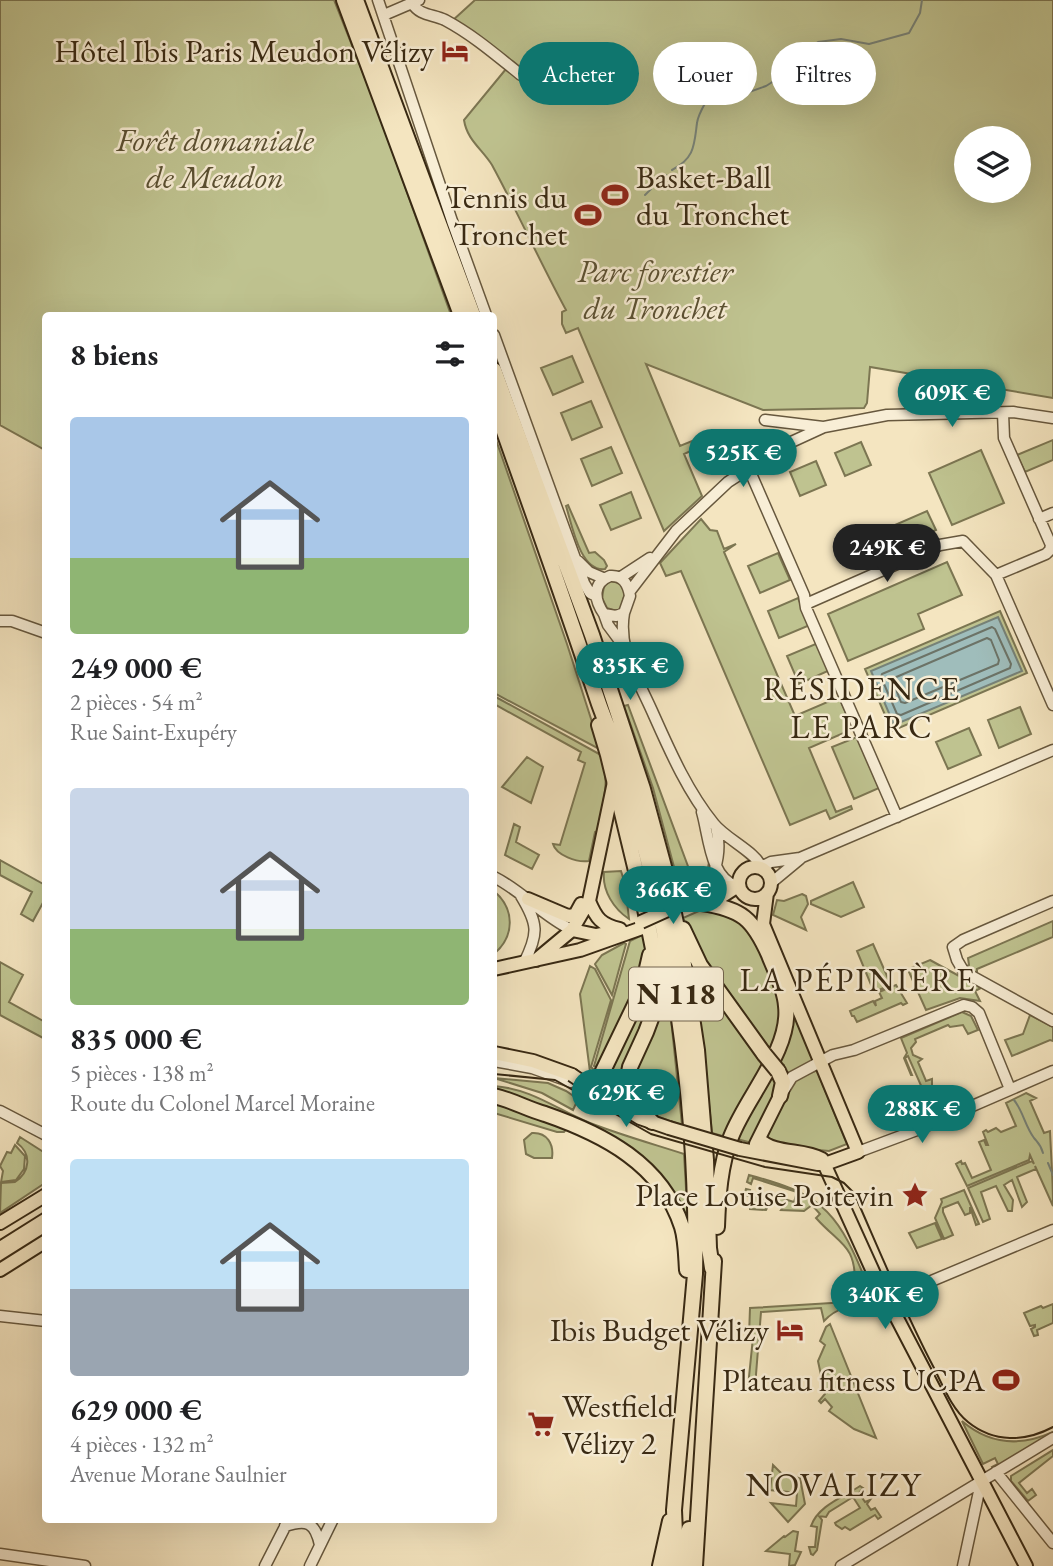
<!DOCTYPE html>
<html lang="fr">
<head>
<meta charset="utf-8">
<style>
	:root { --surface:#fff; --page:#f6f6f6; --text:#202124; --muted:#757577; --accent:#0f766e }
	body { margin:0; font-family:"EB Garamond",serif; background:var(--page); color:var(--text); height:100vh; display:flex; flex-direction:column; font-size:26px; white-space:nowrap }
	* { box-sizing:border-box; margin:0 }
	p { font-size:23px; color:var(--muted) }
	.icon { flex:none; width:38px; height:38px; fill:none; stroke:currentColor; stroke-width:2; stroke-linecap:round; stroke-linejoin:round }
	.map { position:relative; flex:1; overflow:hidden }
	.sheet { position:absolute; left:42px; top:312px; width:455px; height:1211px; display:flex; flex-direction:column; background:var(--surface); border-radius:7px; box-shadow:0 7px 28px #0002 }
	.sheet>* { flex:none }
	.hud { position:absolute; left:518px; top:42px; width:429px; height:63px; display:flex; gap:14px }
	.fabs { position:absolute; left:954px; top:126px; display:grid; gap:14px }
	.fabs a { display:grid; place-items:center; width:77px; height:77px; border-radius:50%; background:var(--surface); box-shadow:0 7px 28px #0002; font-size:35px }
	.price { position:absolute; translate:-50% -60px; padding:0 16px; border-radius:24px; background:var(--accent); color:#fff; font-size:23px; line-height:46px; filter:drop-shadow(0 2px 4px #0008) }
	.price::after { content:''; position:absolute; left:50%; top:42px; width:21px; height:16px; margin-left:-10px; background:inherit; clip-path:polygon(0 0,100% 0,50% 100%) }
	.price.current { background:#222; color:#fff }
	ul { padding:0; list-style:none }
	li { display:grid; align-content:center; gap:14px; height:371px; padding:0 28px }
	li span { display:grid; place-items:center; height:217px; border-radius:7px; color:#555 }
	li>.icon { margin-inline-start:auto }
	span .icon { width:126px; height:126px; fill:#fffc; stroke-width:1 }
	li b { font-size:30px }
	h2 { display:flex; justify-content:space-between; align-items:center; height:84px; padding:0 28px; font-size:30px }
	.chip { padding:0 24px; border-radius:32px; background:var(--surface); box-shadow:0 7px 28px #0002; font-size:24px; line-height:63px }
	.chip.current { background:var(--accent); color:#fff }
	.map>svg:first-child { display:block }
	.green { fill:#bfc390; stroke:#7c7652; stroke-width:2; fill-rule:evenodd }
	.water { fill:#9fbdbb; stroke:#768278; stroke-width:2 }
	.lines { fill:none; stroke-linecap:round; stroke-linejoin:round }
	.shore { stroke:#6c7367; stroke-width:2 }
	.stream { stroke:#768278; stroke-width:2 }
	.minor-casing { stroke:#67583e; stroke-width:13 }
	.major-casing { stroke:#382913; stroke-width:16 }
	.highway-casing { stroke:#382913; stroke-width:18 }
	.minor { stroke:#f8eed6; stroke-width:10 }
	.major { stroke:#f4e5c0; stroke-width:12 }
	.highway { stroke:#f4e5c0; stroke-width:14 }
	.tram { stroke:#382913; stroke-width:2 }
	.major-bridge-casing { stroke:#382913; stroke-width:16; stroke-linecap:butt }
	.highway-bridge-casing { stroke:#382913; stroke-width:18; stroke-linecap:butt }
	.major-bridge { stroke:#f4e5c0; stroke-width:12 }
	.highway-bridge { stroke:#f4e5c0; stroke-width:14 }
	.labels { text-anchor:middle; stroke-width:5; stroke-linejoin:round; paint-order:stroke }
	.shield { fill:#f8eed6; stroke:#72644e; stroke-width:2 }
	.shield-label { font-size:30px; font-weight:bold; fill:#382913 }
	.poi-label { font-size:32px; fill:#382913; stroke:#f8eed6; text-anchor:end }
	.park-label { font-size:32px; font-style:italic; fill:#5a5032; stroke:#f8eed6 }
	.neighbourhood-label { font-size:33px; letter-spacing:2px; fill:#382913; stroke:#f8eed6 }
</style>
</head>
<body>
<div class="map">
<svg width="1053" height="1566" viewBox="0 0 1053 1566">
	<rect width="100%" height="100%" fill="#f4e5c0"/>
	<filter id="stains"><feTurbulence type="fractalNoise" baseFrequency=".00286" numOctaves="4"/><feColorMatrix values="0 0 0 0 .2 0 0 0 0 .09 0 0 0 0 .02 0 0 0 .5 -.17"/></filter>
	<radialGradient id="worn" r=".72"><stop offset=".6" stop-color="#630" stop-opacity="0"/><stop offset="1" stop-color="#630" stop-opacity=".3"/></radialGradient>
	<path class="green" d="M0,0H334L376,106L451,315H46L45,450L0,425Z
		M475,0H1053V398L870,367L867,403L864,408L763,410L646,364L680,446L692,441L695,449L684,454L702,496L664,531L578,328L566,333L562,324V312L566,310C540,262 518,213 492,165C482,149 467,140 464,120L506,69L452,21ZM966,138H1018V191H966Z
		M572,356L583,382L553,395L541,368Z
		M591,401L602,427L572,440L561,413Z
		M494,434L567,644L601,750L494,693Z
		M1053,440V460L1025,472L1017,455Z
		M861,442L871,465L845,476L835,453Z
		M611,447L622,473L592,486L581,459Z
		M981,450L1004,503L952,525L929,473Z
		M816,461L826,485L800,496L790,472Z
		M631,492L641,518L611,530L600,505Z
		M568,505L589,553L595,552L604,560L607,566L605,569C580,572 572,525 566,506Z
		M927,511L936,530L896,547L888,528Z
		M701,519L710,530L717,531L724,549L736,544L724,552L795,716L839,697L853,729L809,748L836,812L851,806L852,809L830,819L826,810L790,825L681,571L666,576L660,563Z
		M778,553L790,580L760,593L748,566Z
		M947,562L962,595L918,614L924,629L848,661L828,614Z
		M610,581L620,583L625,593L621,608L616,611L607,608L602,598L604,586Z
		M798,598L810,625L779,638L768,611Z
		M1000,611L1027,673L892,731L865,669Z
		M818,643L830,670L799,684L787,656Z
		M494,696L601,755C611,785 602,801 598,831L595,832L589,861C577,863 556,855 553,844L560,845L585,763L578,760L581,752L494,704Z
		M628,705L695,885C705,879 709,870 709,859L711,865L704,886L680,899L674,867L653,788L624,706Z
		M1020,707L1031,734L999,748L988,720Z
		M969,728L981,755L948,769L936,742Z
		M857,737L879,788L854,799L832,747Z
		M527,757L543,767L531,803L502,787Z
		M514,824L520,827L516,842L539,855L532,869L505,855Z
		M0,860L45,885V899L33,921L21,914L32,892L0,875Z
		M621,871L625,884L629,919C614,909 602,891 604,872Z
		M853,882L864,907L841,917L811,904V901Z
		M494,891C515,909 515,936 494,954Z
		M802,894L806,896L808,904L801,917L806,930L773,915L777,900L784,901Z
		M714,909L749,926L778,990L782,1014L771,1050C736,1009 702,969 683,918L701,910Z
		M1053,921V937L977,969V973L965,967L969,965L968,958Z
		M646,933C650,982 620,1027 598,1068L594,1066L630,941Z
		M658,940L671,1019L682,1125L650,1114L636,1100L630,1082L646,1040Z
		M624,943L626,944L612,995L595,964L602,955Z
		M873,944L891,985L874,992L857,951Z
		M689,957L764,1064L740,1105L726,1137L712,1133L702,1035Z
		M930,960L981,988L975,991L980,1001L960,998L926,1010L909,972L911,968Z
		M0,962L23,975L9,1002L45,1022V1039L0,1015Z
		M590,966L595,969L611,1000L591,1067L594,1070L590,1072L580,994Z
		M649,982L652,995L622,1099L603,1086Z
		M896,985L907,1003L903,1005L901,1003L857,1022L854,1016H852L850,1011L873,1001L876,1006L875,1001L882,998L879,992Z
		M793,1010L814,1055L813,1061L791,1073L786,1072L780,1061L792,1025Z
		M962,1012L971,1016L978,1030L968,1034L963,1025L950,1027L948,1025L915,1039L916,1042L911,1048L913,1055L922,1059L918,1062L926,1081L932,1079V1087L929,1090L935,1104L933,1105L934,1108L937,1107L939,1113L934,1115L908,1056L905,1058L912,1075H911L904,1058L907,1053L901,1038Z
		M1030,1015L1053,1027V1041L1050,1040L1012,1056L1005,1040L1023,1034Z
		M818,1070L822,1074L819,1076L847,1144L829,1151L776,1146L768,1139L767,1132L794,1079Z
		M770,1071L781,1083L752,1143L737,1139Z
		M494,1078L548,1083L566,1091L578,1099L573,1110L542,1093Z
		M494,1086C532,1089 556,1109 590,1123C621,1135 653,1144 684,1154L688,1223L653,1168L494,1092Z
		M1026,1093L1036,1098L1030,1101L1044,1133L1050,1131C1051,1155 1053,1180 1053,1206L1035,1166L1036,1169L1017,1177L1027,1202L1022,1207L1012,1180L1004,1185L1013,1200L1012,1211H1008L996,1186L981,1192L990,1219L983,1222L968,1188L1032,1161L1034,1164L1030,1155L1029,1160L967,1186L956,1164L961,1161L962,1164L965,1163L972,1178L991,1170L979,1142L984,1140L986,1145H988L983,1132L986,1130L988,1132L996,1128L1001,1132L1016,1126L1006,1103Z
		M494,1101L568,1127L564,1132H557L494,1113Z
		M532,1133C547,1132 554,1144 552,1158H534L526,1154L524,1140Z
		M20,1137L45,1153V1183L0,1213L1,1183L15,1182C30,1172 32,1154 17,1143Z
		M15,1145L25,1156L24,1169L16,1180L1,1182L3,1171L0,1166L7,1152L11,1153Z
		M749,1175C817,1193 836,1208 863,1274L855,1286C856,1244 841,1246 816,1218L820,1214L812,1205L804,1211L781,1210L783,1207L777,1200L768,1207L760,1200L757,1204L767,1208L766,1210L750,1209V1196L744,1195L746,1189L750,1190L749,1194L772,1201L774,1196L794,1202L797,1192L753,1178L751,1184L747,1182Z
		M964,1190L979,1224L976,1225L970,1207V1213L965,1215L958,1202L943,1208V1212L953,1235L944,1239L935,1218L942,1202L941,1199Z
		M935,1223L942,1239L917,1248L909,1233Z
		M866,1290L873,1291L884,1307L879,1303L872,1306L874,1312L871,1313L869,1305C850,1306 837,1307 824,1321L821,1308L761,1312L755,1387H748L753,1337L749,1336L750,1308L848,1302L860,1299Z
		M1053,1304V1323L1037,1330L1038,1335L1034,1336L1031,1329L1035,1327V1325L1030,1326L1024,1313L1041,1306L1043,1308Z
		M830,1324L876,1438L854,1429L829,1411L832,1407L825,1399L821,1403L819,1401L825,1394L818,1361L825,1345L820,1341L826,1327Z
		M962,1421C990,1445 1020,1447 1053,1432V1434L993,1469L992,1467L998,1464L995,1458L983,1464Z
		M1053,1450V1456L1019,1483L1027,1493L1032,1489L1036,1495L1028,1501L1011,1481V1476Z
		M773,1465L784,1476L800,1478L805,1504L788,1522L771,1503L796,1506L797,1493L770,1490Z
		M860,1486L863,1488L859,1493L865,1502L870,1500L867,1504L871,1510L875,1508L881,1517L878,1519L875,1515L850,1530L845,1527L842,1529L836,1525L835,1523L860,1508L853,1497L829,1512L826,1517L819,1516L822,1520L817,1550L813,1555L811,1554L809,1547H815L817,1527L811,1526C818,1506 843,1497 860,1486Z
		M793,1531L798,1532L795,1551L801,1552L795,1565L789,1566L790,1554L766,1551L784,1536L785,1537Z"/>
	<path class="water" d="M998,617L1022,671L894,725L871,671Z"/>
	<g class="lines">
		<path class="shore" d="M992,627L995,629L1011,664L1010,668L901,715L897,714L881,677L882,674Z
			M987,638L991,640L999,660L998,664L905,703L901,702L893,682L894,678Z"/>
		<path class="stream" d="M672,170C695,158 694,145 697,123C698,114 705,104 709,96H738L766,86L782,76L802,53L818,42L841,39L869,44L909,33L920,13L922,0
			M661,180L666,175
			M645,195L651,189
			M1014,1100C1023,1111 1025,1126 1034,1138C1039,1144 1041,1145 1043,1153
			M1048,1163L1053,1175"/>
		<g class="minor-casing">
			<path id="minor" d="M378,0L452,221L486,315
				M412,3C420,16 432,14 445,20C473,35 496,55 521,75
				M384,15L419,0
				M494,335L584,583L590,593L596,596
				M765,420L823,427
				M748,467L804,595L806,608L897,817
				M1039,519L1053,513
				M578,561L589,572L603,578
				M996,575L1046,554L1050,550L1051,545L1004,438L1003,413
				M610,576C623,575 628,584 630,596L624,613L616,616L604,614C594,600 592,583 610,576Z
				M621,577L650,558
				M630,591L676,531L728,482L787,444L824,427L887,415L1013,412L1053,418
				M806,604L940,545L963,541L996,575L1053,705
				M624,613C622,624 623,639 626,651C632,671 643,691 652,711C669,749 687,791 714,824C726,839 757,853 761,867L771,862L800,858L1053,750
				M604,614L608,625L625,648
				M0,621H12L46,633
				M702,812C709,836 710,879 737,886
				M494,877C522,891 543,916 572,930
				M771,883L800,859
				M709,889C716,867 722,850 716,827
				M521,896C538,924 539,933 524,963
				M1053,901L963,940L953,947L957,960L964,972L1053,1021
				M494,1061L532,1068L571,1082
				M784,1090L792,1077L833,1055L854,1050L964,1005L972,1007L979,1013L1010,1089
				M0,1111L46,1135
				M858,1152L917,1130L1053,1071
				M915,1301L910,1290L1053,1230
				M0,1316L46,1321
				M996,1472L1053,1543
				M285,1526C307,1519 315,1522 320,1545
				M0,1554L85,1566
				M265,1566L289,1519
				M310,1566L333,1519
				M841,1566L1053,1438
				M963,1566L981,1482"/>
		</g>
		<g class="major-casing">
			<path id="major" d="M739 883a16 16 0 1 1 32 0a16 16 0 1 1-32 0Z
				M528,899L568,916L575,915L581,904
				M692,899L709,889L739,886
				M589,901C596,918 601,925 620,929
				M701,904L721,897L738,886
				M572,930L596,935L620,930
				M536,960L572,930L589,901L614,782
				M494,969L580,950L642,928
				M494,1053L533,1061L572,1075
				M600,1094L640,1118L669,1128
				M759,1139C776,1155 802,1148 822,1159L875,1276L1026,1566
				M756,1144L780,1096
				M740,1149L818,1164H825L858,1152L763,924L767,893
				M0,1223L46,1195
				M0,1270L46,1241"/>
		</g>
		<g class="highway-casing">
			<path id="highway" d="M344,0L461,315
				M356,0L473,315
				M494,370L592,635L643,789L666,874L683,958L697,1050L706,1160L709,1248L712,1268
				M494,404C530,504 565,603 599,704C608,729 619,753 626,778C673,939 699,1106 695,1274L674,1510L675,1533L672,1566
				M599,725L608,755L644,904L657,969L655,1008L646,1032L630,1067L627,1083L630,1099L652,1122
				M702,903C742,909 753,919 769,955C775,971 785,988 786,1006C791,1050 746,1097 731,1137C720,1165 718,1197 717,1227
				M683,929L700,965L764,1054
				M778,1071L783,1082L780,1096
				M494,1096C512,1100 527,1109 545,1114C603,1134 662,1164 682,1227C686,1240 686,1256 687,1270
				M589,1100L642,990L650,955
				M660,1566L670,1521
				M685,1566L689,1529
				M695,1566L714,1261"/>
		</g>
		<use href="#minor" class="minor"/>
		<use href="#major" class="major"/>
		<use href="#highway" class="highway"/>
		<path class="tram" d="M494,1074L555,1080L651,1134L765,1167L832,1177L844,1183L854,1193C880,1252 904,1311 934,1368C943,1386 952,1409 968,1422C994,1443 1025,1442 1053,1427
			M0,1240L46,1211"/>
		<g class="major-bridge-casing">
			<path id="major-bridge" d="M641,922L692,899
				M572,1075L600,1094
				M669,1128L740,1149"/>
		</g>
		<g class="highway-bridge-casing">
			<path id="highway-bridge" d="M764,1054L778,1071"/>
		</g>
		<use href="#major-bridge" class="major-bridge"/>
		<use href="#highway-bridge" class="highway-bridge"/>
	</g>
	<defs>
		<g id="hotel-bare" transform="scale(2.1)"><path d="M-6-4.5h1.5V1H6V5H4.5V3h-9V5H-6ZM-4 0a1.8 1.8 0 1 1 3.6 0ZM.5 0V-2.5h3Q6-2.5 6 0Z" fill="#8f2418" stroke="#f8eed6" stroke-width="2.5" paint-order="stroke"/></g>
		<g id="stadium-bare" transform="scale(2.1)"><path d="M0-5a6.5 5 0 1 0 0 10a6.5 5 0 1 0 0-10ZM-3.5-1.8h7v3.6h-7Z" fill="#8f2418" stroke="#f8eed6" stroke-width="2.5" paint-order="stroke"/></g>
		<g id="sight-bare" transform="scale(2.1)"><path d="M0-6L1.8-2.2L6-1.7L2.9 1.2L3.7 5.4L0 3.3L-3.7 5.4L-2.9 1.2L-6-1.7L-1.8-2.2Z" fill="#8f2418" stroke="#f8eed6" stroke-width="2.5" paint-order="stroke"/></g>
		<g id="supermarket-bare" transform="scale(2.1)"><path d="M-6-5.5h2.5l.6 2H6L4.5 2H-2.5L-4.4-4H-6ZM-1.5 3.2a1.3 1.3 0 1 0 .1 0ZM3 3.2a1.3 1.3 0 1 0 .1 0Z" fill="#8f2418" stroke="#f8eed6" stroke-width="2.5" paint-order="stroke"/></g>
	</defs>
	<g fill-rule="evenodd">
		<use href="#hotel-bare" x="455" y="51"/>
		<use href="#stadium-bare" x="615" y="195"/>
		<use href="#stadium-bare" x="588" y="215"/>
		<use href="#sight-bare" x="915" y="1195"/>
		<use href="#hotel-bare" x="790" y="1330"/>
		<use href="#stadium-bare" x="1006" y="1380"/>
		<use href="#supermarket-bare" x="541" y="1424"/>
	</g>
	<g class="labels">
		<rect class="shield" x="629" y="967.5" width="94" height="53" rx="5"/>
		<g class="shield-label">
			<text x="676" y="1004">N 118</text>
		</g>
		<g class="poi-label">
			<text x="434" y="62">Hôtel Ibis Paris Meudon Vélizy</text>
			<text x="636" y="188" text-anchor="start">Basket-Ball<tspan x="636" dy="37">du Tronchet</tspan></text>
			<text x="567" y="208">Tennis du<tspan x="567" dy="37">Tronchet</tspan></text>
			<text x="894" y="1206">Place Louise Poitevin</text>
			<text x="769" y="1341">Ibis Budget Vélizy</text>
			<text x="985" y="1391">Plateau fitness UCPA</text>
			<text x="562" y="1417" text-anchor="start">Westfield<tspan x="562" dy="37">Vélizy 2</tspan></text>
		</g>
		<g class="park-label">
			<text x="215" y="151">Forêt domaniale<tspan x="215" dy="37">de Meudon</tspan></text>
			<text x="655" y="282">Parc forestier<tspan x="655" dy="37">du Tronchet</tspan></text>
		</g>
		<g class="neighbourhood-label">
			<text x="862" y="700">RÉSIDENCE<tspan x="862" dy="38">LE PARC</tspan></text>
			<text x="858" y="991">LA PÉPINIÈRE</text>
			<text x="834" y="1496">NOVALIZY</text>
		</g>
	</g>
	<rect width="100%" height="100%" filter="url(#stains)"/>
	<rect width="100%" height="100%" fill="url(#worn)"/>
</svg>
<div class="fabs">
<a><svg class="icon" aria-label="layers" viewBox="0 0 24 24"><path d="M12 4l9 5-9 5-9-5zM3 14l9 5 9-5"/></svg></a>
</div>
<b class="price" style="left:952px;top:429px">609K €</b>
<b class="price" style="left:743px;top:489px">525K €</b>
<b class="price current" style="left:887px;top:584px">249K €</b>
<b class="price" style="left:630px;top:702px">835K €</b>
<b class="price" style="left:673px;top:926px">366K €</b>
<b class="price" style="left:626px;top:1129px">629K €</b>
<b class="price" style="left:922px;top:1145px">288K €</b>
<b class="price" style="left:885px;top:1331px">340K €</b>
<div class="hud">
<a class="chip current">Acheter</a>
<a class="chip">Louer</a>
<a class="chip">Filtres</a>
</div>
<section class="sheet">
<h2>8 biens<svg class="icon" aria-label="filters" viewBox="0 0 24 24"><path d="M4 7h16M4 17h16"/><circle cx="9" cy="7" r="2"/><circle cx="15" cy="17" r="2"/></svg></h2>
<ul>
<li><span style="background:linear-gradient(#a9c7e8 65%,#8fb573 0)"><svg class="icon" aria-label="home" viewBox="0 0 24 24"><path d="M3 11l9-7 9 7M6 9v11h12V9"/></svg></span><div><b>249 000 €</b><p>2 pièces · 54 m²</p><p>Rue Saint-Exupéry</p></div></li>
<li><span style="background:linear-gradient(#c9d6e8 65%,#8fb573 0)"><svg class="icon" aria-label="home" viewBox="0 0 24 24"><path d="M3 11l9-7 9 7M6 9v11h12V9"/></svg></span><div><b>835 000 €</b><p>5 pièces · 138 m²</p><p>Route du Colonel Marcel Moraine</p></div></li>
<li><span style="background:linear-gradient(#bfe0f5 60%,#9aa5b1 0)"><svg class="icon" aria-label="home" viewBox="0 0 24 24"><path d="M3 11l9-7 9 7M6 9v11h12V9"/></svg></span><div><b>629 000 €</b><p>4 pièces · 132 m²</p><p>Avenue Morane Saulnier</p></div></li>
</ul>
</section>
</div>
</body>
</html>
